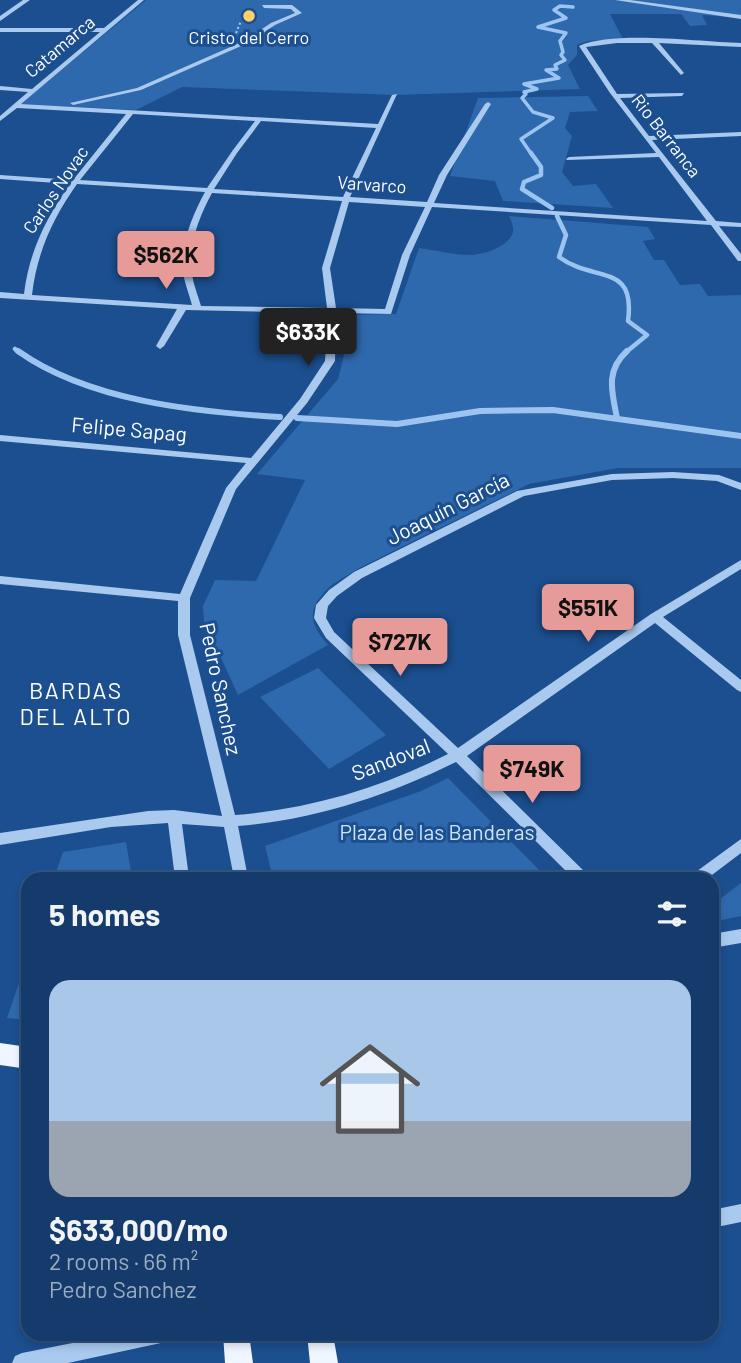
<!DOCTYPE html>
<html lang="en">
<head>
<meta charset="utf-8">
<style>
	:root { --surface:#143b6b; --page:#1d4271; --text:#f1f3f6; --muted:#9dadc1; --line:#33557e; --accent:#e69b98 }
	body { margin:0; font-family:Barlow,sans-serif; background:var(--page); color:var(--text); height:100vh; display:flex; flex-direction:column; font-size:26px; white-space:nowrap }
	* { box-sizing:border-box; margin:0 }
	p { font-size:23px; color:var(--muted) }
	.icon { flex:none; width:38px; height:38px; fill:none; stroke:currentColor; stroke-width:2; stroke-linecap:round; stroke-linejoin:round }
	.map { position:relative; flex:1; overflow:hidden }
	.side { position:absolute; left:21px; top:872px; width:698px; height:469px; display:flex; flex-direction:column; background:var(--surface); border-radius:21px; box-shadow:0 4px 10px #0003,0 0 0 2px var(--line) }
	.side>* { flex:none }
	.price { position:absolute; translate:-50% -60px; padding:0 16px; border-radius:7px; background:var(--accent); color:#111; font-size:23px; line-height:46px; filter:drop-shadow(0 2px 4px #0008) }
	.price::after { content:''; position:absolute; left:50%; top:42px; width:21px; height:16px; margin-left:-10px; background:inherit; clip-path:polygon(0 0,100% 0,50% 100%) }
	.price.active { background:#222; color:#fff }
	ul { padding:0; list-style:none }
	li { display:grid; align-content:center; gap:14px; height:371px; padding:0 28px }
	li+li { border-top:2px solid var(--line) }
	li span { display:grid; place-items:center; height:217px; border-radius:21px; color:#555 }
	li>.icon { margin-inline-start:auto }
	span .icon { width:126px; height:126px; fill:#fffc; stroke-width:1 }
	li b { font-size:30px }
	h2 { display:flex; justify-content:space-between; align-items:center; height:84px; padding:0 28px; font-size:30px }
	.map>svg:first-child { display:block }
	.green { fill:#2e69ad }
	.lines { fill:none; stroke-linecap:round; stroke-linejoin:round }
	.stream-far2 { stroke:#9cc4f0; stroke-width:3.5 }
	.stream-far1 { stroke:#9cc4f0; stroke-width:4.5 }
	.stream { stroke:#9cc4f0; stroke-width:6 }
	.path { stroke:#a9c9ee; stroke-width:2; stroke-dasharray:2 2.5; stroke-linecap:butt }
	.minor { fill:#a9c9ee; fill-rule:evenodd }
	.major { fill:#f0f6ff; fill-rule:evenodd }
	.poi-dot { fill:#ffd166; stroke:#1b4f8f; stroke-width:2.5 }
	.labels { text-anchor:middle; stroke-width:6; stroke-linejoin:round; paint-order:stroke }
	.far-poi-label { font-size:18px; fill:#fff; stroke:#1b4f8f }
	.far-street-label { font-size:18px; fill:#fff; stroke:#1b4f8f }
	.street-label { font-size:21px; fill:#fff; stroke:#1b4f8f }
	.park-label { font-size:21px; fill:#cfe3fa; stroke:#1b4f8f }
	.neighbourhood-label { font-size:23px; letter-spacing:2px; fill:#fff; stroke:#1b4f8f }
</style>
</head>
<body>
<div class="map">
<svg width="741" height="1363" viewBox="0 0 741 1363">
	<rect width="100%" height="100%" fill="#1b4f8f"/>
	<path class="green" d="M146,0H741V18L702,15L707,25L690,26L681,14H610L623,39L588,41L577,45V55L568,65L580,89L395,95L182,87L136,110L20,104Z
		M588,96L598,111L570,112L565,128L572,136L562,172L573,186L596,184L613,208L503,201L495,181L450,176L478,98Z
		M509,216L648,227L655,239L643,241L654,260H664L680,285L700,284L708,296L741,295V468H618L529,484L361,567L333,584C308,606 306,620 328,645L238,695L204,621L203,606L215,580L256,581L305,480L257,474L338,379L344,355L343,315L396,314L419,248C435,250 453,255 470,255C483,255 509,247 513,232C514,227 511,221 509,216Z
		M318,668L386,735L329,769L260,697Z
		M448,778L547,878H273L265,846L421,791Z
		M126,842L132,878H54L63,852Z
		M741,883V916L712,922V905Z
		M28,956V1020L7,1018Z"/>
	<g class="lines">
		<path class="stream-far2" d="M532,155L521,139L553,118L533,112L522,98L526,94L524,92L537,89L524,84L559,78L546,70L557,69L555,65L565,60L561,55L563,52L560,41L566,33L538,27L566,18L554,10L560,6L573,7"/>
		<path class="stream-far1" d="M531,153L541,167V175L524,182L522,189L552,208
			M557,216L566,235L559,257C594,283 636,262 628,321L647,335L625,353
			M15,349L20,353"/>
		<path class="stream" d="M18,351C88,401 196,412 280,417
			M297,418L397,424L480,411L553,410L741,436
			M617,418C612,392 605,371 627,351"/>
		<path class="path" d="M236,33L241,21"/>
		<path class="minor" d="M23,0H30L0,21V16Z
			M138,0H144L21,104L378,124L392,95L397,94L350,197L427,202L439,175L485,104L488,102L491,104L447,175L434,203L707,221L659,157L567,160L566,159L569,157L656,153L610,93L579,46C614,30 700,42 741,43V47L659,43L684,73L681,75L652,43H617L586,47L617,94L684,93L682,96L620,98L649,136L741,132V136L652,140L716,221L741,223V227L719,226L741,254V261H738L711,225L432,207L410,255L391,314L336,313L335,361L307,403L236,489L190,598V635L235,815C310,809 381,788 448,754L326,638L314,618L316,605L329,590L354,572L517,491L612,474L673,472L719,475L741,483V490L717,481L673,478L612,480L524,496L362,578L337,596L328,606L326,618L334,632L458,748L651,614L741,560V569L663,617L741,680V692L737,690L655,623L467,756L587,874L589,878H573L456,762C387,796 314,820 238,826L248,878H234L224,827L182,824L189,878H175L168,823L111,827L0,845V833L148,811L174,810L222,816L178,635V601L0,584V576L180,594L226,488L246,463L0,441V435L251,458L300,399L325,361L328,313L186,310L164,346L160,349L156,346L177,309L0,298V292L24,294C29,252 46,218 70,184L0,179V175L73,180L126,114L17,108L0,121V116L28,92L0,90V86L32,89L100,32H0V28H104ZM133,114L255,121L233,150L207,188L80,180ZM261,121L376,128L343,197L214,189L237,153ZM77,184L205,192C192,216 180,245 183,273C185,284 189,294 192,305L32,295C37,252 53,218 77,184ZM212,193L342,201L322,268L327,308L201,306C198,295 193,284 192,273C188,245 199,217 212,193ZM349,202L425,207L402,255L385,309L336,308L330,268Z
			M615,0H630L741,15V19Z
			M262,5H292L302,13L275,25L248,43L141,90L73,105L70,103L137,88L244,41L271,23L295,13L291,9L264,8Z
			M741,839V853L708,878H691L693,874Z
			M741,929V943L712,948V934Z
			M741,1204V1222L712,1228V1210Z
			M118,1334H170L168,1341L161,1343L68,1363H12L15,1356L22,1353Z"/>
		<path class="major" d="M0,1043L28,1047V1069L0,1065Z
			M223,1334H249L253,1363H225Z
			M307,1334H333L338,1363H310Z"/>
	</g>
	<circle class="poi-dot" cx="249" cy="16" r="7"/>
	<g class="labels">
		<g class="far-poi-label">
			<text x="249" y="44">Cristo del Cerro</text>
		</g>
		<g class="far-street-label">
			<text transform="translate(60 47) rotate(-40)" y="6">Catamarca</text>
			<text transform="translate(666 136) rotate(52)" y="6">Rio Barranca</text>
			<text transform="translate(372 185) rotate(4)" y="6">Varvarco</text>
			<text transform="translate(56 190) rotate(-56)" y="6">Carlos Novac</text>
		</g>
		<g class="street-label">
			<text transform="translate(129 430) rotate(5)" y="7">Felipe Sapag</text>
			<text transform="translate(448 509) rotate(-27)" y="7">Joaquín García</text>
			<text transform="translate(220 689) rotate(78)" y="7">Pedro Sanchez</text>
			<text transform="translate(391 760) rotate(-21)" y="7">Sandoval</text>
		</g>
		<g class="park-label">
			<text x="437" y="840">Plaza de las Banderas</text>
		</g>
		<g class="neighbourhood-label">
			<text x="76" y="699">BARDAS<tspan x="76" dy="26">DEL ALTO</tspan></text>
		</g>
	</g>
</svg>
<b class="price" style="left:166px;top:291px">$562K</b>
<b class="price active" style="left:308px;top:368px">$633K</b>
<b class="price" style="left:588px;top:644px">$551K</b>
<b class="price" style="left:400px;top:678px">$727K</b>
<b class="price" style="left:532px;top:805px">$749K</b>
<section class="side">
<h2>5 homes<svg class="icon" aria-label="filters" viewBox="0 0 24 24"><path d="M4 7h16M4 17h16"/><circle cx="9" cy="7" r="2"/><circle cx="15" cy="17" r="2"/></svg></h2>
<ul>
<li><span style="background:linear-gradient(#a9c7e8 65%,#9aa5b1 0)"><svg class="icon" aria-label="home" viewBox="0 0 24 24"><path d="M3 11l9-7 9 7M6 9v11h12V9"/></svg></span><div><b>$633,000/mo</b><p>2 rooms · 66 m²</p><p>Pedro Sanchez</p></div></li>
</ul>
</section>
</div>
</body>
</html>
